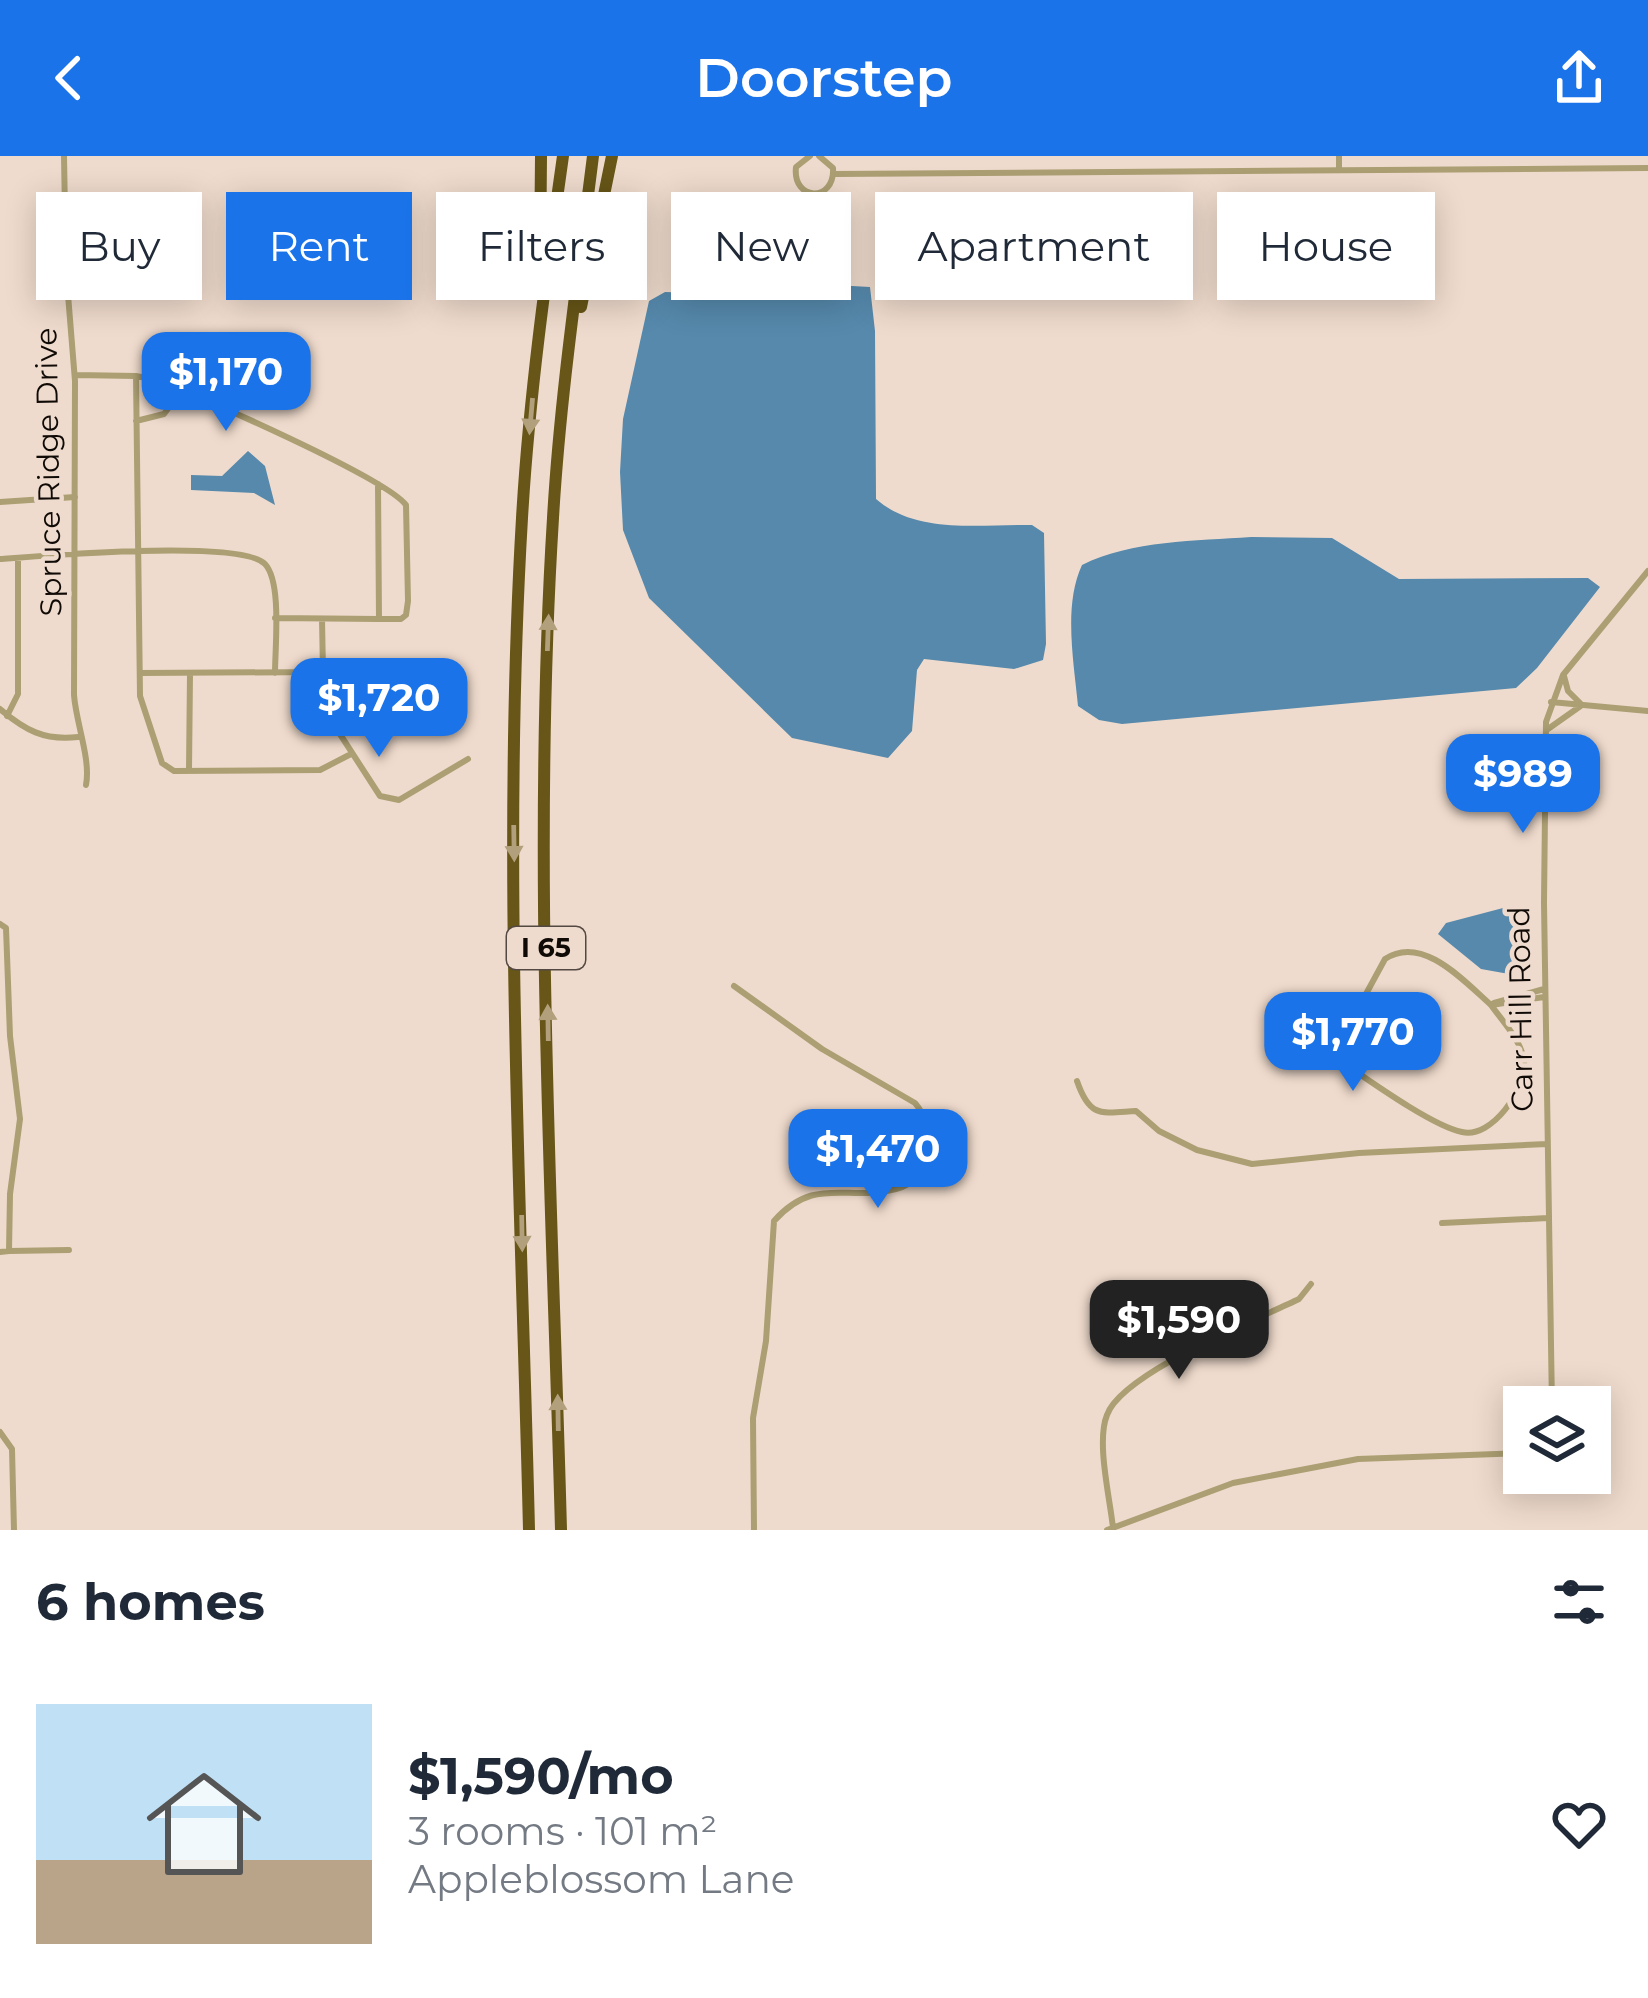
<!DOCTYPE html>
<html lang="en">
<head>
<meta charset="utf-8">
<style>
	:root { --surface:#fff; --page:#f6f6f7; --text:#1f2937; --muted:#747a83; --line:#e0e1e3; --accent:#1a73e8 }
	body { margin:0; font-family:Montserrat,sans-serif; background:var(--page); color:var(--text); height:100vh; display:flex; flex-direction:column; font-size:45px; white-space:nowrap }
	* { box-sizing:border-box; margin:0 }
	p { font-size:39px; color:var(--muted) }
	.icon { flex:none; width:66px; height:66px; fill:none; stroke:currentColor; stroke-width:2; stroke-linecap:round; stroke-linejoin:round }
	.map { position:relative; height:1374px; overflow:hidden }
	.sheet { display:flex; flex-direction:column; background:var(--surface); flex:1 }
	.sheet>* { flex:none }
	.guide { position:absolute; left:36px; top:36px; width:1578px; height:108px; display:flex; gap:24px }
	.tools { position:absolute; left:1503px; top:1230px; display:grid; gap:24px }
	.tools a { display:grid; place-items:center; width:108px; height:108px; border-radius:0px; background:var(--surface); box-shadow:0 6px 30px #0003; font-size:60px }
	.price { position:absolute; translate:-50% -102px; padding:0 27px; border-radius:24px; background:var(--accent); color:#fff; font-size:39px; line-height:78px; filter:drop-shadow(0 3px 6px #0008) }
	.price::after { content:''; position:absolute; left:50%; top:72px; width:36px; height:27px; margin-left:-18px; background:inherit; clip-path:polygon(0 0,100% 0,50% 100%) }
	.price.current { background:#222; color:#fff }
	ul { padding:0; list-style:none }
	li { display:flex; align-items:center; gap:36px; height:300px; padding:0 36px }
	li+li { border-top:3px solid var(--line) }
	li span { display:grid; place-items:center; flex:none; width:336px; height:240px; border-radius:0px; color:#555 }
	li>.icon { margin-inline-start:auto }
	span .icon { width:144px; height:144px; fill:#fffc; stroke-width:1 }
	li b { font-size:51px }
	h2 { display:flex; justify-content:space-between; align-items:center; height:144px; padding:0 36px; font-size:51px }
	.chip { padding:0 42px; border-radius:0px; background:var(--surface); box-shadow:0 6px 30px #0003; font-size:42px; line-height:108px }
	.chip.current { background:var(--accent); color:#fff }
	header { display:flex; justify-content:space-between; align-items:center; height:156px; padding:0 36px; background:var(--accent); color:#fff; font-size:54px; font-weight:600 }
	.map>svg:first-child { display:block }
	.water { fill:#5689ac }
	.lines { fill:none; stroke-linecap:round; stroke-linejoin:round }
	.street { stroke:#ac9f73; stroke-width:6 }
	.highway { stroke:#675617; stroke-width:12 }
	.oneway { fill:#b29f7b }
	.labels { text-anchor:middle; stroke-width:9; stroke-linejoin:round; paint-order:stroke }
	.shield { fill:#efdbcd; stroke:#534942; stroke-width:3 }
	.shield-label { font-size:27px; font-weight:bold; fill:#100a06 }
	.street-label { font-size:30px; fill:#100a06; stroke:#efdbcd }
</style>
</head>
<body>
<header><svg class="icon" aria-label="back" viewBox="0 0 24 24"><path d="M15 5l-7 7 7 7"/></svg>Doorstep<svg class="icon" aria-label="share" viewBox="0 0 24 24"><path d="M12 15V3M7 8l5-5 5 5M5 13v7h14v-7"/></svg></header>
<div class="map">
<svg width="1648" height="1374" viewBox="0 0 1648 1374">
	<rect width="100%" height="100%" fill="#efdbcd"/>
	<path class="water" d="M798,127L870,131L875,175L876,343C917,379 981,368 1032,369L1044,377L1046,488L1043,504L1014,513L924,503L917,514L912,575L888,602L792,582L649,442L623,374L620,316L623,263L649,145L665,136L698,137L730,128Z
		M248,295L265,310L275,349L254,337L191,334V319L222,320Z
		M1251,381L1332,382L1399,423L1588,422L1600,431L1537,512L1516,532L1122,568L1099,564L1078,550C1074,506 1063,450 1082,409C1132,384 1196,385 1251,381Z
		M402,510L417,511L436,520C437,542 423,560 402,566L389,561C380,541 388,524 402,510Z
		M1503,752L1514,759L1515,796L1509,818L1481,813L1438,778L1446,767Z"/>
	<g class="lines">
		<path class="street" d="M64,0L66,114L75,225L74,539C76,567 91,603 86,629
			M810,0L796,11C792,45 835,47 833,12L819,0
			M1339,0V14
			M834,18L1648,12
			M75,219L136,220L157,224C199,240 386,322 406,349L408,445L406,459L401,463H379L378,328
			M136,220L140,540L162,607L174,615L320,614L351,598
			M136,265L164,258L182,234
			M0,346L75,341
			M0,403C42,400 241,383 265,408C282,426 275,491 275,517
			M275,462L379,463
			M323,516L327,558L380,640L399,644L468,603
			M140,517L323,516L322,463
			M1551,546L1648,555
			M0,553C25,574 44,585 78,581
			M7,560L18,538V402
			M1548,573L1582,549L1568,535L1564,520
			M189,615L190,517
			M0,768L6,772L10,880L20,963L10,1038L9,1095L0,1096
			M734,830L822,893L915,947C937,972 932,1024 896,1033C846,1046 815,1019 774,1065L766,1185L753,1262L754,1374
			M1494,847L1544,833
			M1491,849C1503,866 1522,885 1524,906C1526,933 1492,983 1462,976C1432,970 1367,923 1339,904L1335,895L1385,803C1422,778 1464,825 1491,849L1544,841
			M1292,879L1337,900
			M1077,925C1090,963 1102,957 1136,955L1159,975L1197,994L1252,1008L1359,997L1547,988
			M1442,1067L1548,1062
			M9,1095L69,1094
			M1552,1251L1544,747L1546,566L1563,519L1648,415
			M0,1276L12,1293L14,1374
			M1113,1372C1110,1342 1096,1286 1107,1259C1122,1217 1256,1164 1299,1143L1311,1128
			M1107,1374L1233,1327L1358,1303L1524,1297"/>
		<path class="highway" d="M540,113L541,0
			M581,151L612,0
			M529,1374C521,1037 502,699 522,362C529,241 546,120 563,0
			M561,1374C552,1037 532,699 553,362C560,241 578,120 593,0"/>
	</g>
	<defs><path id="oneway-solid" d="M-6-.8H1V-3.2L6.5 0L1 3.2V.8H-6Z" transform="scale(3)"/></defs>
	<g class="oneway">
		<use href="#oneway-solid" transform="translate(531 260) rotate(95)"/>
		<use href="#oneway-solid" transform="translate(548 477) rotate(-88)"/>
		<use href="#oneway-solid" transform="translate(514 687) rotate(89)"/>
		<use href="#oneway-solid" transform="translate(548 867) rotate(-91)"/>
		<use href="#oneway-solid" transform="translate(522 1077) rotate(89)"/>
		<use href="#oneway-solid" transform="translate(558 1257) rotate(-91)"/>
	</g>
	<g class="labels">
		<rect class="shield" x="507" y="771" width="78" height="42" rx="9"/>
		<g class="shield-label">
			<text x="546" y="801">I 65</text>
		</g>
		<g class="street-label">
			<text transform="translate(49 316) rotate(-91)" y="10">Spruce Ridge Drive</text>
			<text transform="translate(1521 853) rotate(-91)" y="10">Carr Hill Road</text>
		</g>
	</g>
</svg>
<div class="tools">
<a><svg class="icon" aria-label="layers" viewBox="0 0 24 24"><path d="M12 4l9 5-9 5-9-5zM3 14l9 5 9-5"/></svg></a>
</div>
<b class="price" style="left:226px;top:278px">$1,170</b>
<b class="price" style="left:379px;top:604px">$1,720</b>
<b class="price" style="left:1523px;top:680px">$989</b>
<b class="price" style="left:1353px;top:938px">$1,770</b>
<b class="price" style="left:878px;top:1055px">$1,470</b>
<b class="price current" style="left:1179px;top:1226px">$1,590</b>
<div class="guide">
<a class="chip">Buy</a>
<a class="chip current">Rent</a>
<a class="chip">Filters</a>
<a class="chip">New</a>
<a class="chip">Apartment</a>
<a class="chip">House</a>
</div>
</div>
<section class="sheet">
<h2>6 homes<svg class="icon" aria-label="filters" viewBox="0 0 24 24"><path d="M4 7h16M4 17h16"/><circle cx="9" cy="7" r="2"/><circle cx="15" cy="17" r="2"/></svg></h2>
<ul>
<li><span style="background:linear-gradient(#bfe0f5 65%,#b9a48a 0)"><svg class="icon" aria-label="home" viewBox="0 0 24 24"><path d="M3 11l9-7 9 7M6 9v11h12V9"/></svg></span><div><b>$1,590/mo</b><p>3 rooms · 101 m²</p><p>Appleblossom Lane</p></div><svg class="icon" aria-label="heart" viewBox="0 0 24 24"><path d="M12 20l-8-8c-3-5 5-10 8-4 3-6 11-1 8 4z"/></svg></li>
</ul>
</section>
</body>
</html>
